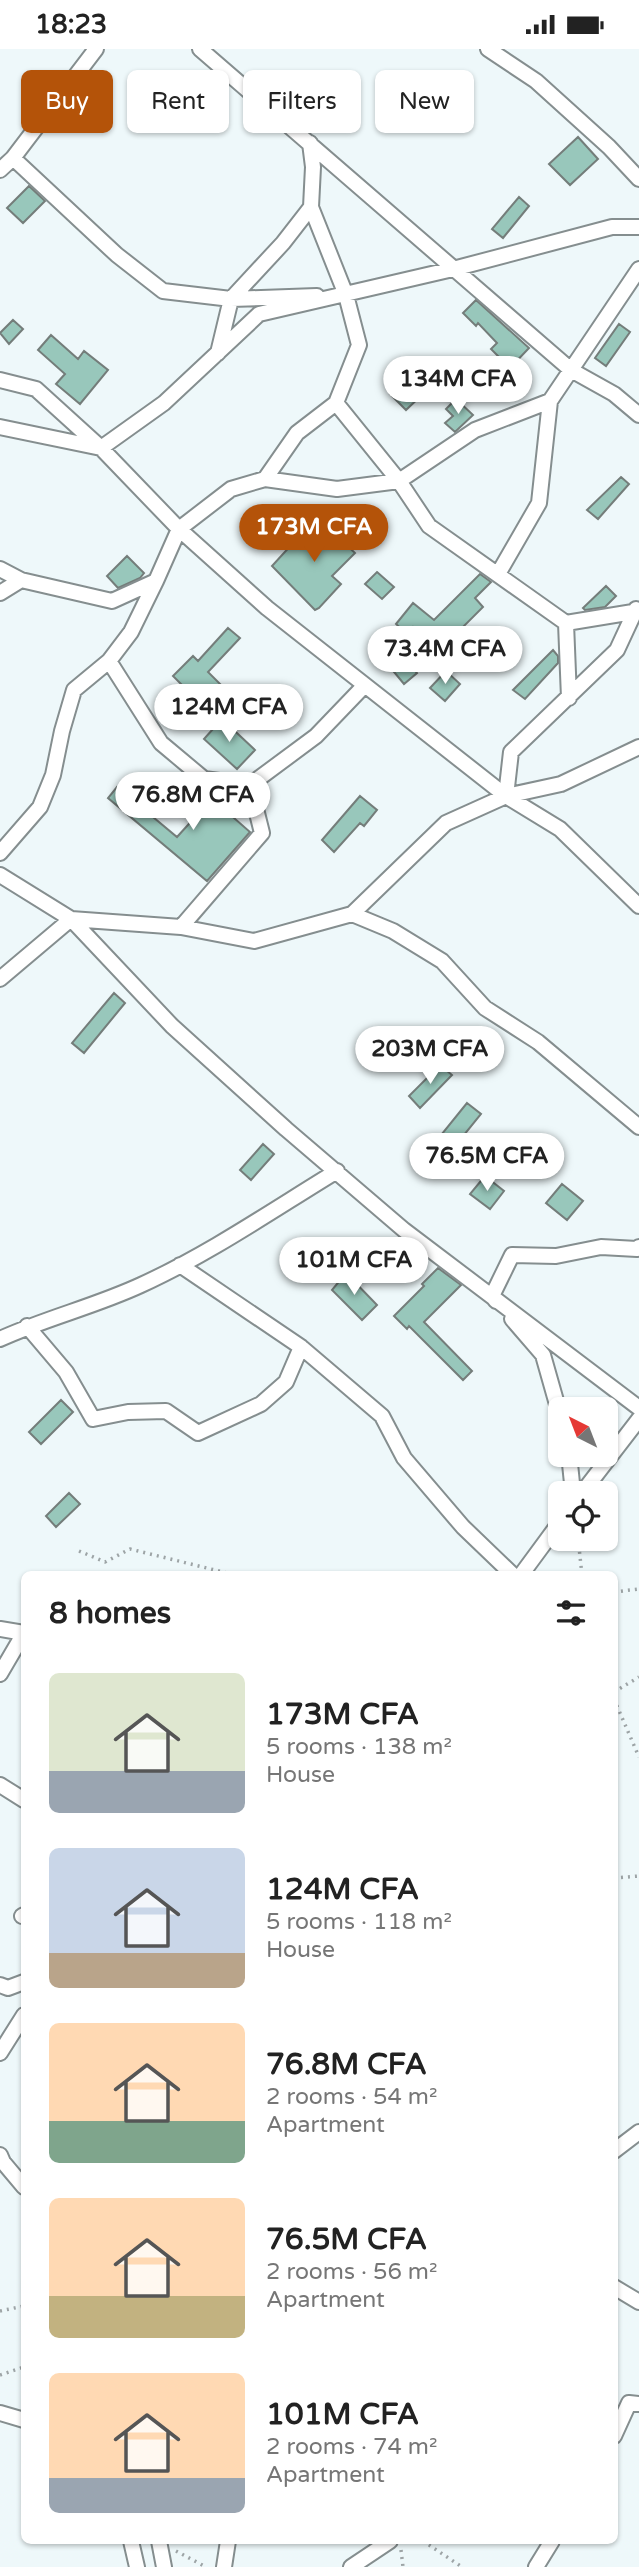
<!DOCTYPE html>
<html lang="en">
<head>
<meta charset="utf-8">
<style>
	:root { --surface:#fff; --page:#f2f2f2; --text:#222; --muted:#767676; --accent:#b45309 }
	body { margin:0; font-family:"Varela Round",sans-serif; background:var(--page); color:var(--text); height:100vh; display:flex; flex-direction:column; font-size:26px; white-space:nowrap }
	* { box-sizing:border-box; margin:0 }
	p { font-size:23px; color:var(--muted) }
	.icon { flex:none; width:38px; height:38px; fill:none; stroke:currentColor; stroke-width:2; stroke-linecap:round; stroke-linejoin:round }
	.map { position:relative; flex:1; overflow:hidden }
	.side { position:absolute; left:21px; top:1522px; width:597px; height:973px; display:flex; flex-direction:column; background:var(--surface); border-radius:10px; box-shadow:0 2px 5px #0004 }
	.side>* { flex:none }
	.banner { position:absolute; left:21px; top:21px; width:598px; height:63px; display:flex; gap:14px }
	.needle { width:46px; rotate:318deg }
	.controls { position:absolute; left:548px; top:1348px; display:grid; gap:14px }
	.controls a { display:grid; place-items:center; width:70px; height:70px; border-radius:10px; background:var(--surface); box-shadow:0 2px 5px #0004; font-size:35px }
	.price { position:absolute; translate:-50% -60px; padding:0 16px; border-radius:24px; background:#fff; color:#222; font-size:23px; line-height:46px; filter:drop-shadow(0 2px 4px #0008) }
	.price::after { content:''; position:absolute; left:50%; top:42px; width:21px; height:16px; margin-left:-10px; background:inherit; clip-path:polygon(0 0,100% 0,50% 100%) }
	.price.active { background:var(--accent); color:#fff }
	ul { padding:0; list-style:none }
	li { display:flex; align-items:center; gap:21px; height:175px; padding:0 28px }
	li span { display:grid; place-items:center; flex:none; width:196px; height:140px; border-radius:10px; color:#555 }
	li>.icon { margin-inline-start:auto }
	span .icon { width:84px; height:84px; fill:#fffc; stroke-width:1 }
	li b { font-size:30px }
	h2 { display:flex; justify-content:space-between; align-items:center; height:84px; padding:0 28px; font-size:30px }
	.tag { padding:0 24px; border-radius:10px; background:var(--surface); box-shadow:0 2px 5px #0004; font-size:24px; line-height:63px }
	.tag.active { background:var(--accent); color:#fff }
	.status { display:flex; justify-content:space-between; align-items:center; height:49px; padding:0 35px; background:var(--surface); direction:ltr }
	.status svg { height:19px; fill:currentColor }
	.map>svg:first-child { display:block }
	.building { fill:#98c7bb; stroke:#747d7a; stroke-width:2 }
	.lines { fill:none; stroke-linecap:round; stroke-linejoin:round }
	.street-casing { stroke:#858e8f; stroke-width:18 }
	.path { stroke:#9da4a6; stroke-width:3.5; stroke-dasharray:2 5; stroke-linecap:butt }
	.street { stroke:#fff; stroke-width:14 }
</style>
</head>
<body>
<div class="status"><b>18:23</b><svg viewBox="0 0 49 12"><path d="M0 12V9h3v3zM5 12V6h3v6zM10 12V3h3v9zM15 12V0h3v12zM26 1h20v11H26zM47 4h2v5h-2z"/></svg></div>
<div class="map">
<svg width="639" height="2518" viewBox="0 0 639 2518">
	<rect width="100%" height="100%" fill="#eef8fa"/>
	<path class="building" d="M578,88L598,110L570,136L549,115Z
		M29,137L45,152L23,174L7,159Z
		M519,148L529,157L503,189L492,180Z
		M476,251L529,299L510,319L491,300L497,294L478,274L476,277L463,264Z
		M13,271L23,280L9,295L0,284Z
		M619,275L630,283L606,317L595,309Z
		M51,286L78,310L84,302L108,321L80,355L56,335L65,325L38,301Z
		M409,327L425,343L406,361L390,345Z
		M456,350L473,366L455,383L445,374L453,367L446,360Z
		M621,428L629,435L598,470L587,461Z
		M315,470L340,494L342,492L355,504L332,527L341,535L319,559L315,561L272,517Z
		M127,507L144,524L140,529L118,539L107,527Z
		M377,523L394,538L382,550L365,535Z
		M480,525L491,533L475,549L483,558L456,585L454,582L435,600L413,578L407,585L396,575L413,554L434,571Z
		M606,537L616,547L605,558L585,561L583,559Z
		M228,579L240,589L208,623L230,645L237,639L248,651L225,673L202,650L199,653L173,627L193,607L198,612Z
		M398,601L417,624L404,635L385,612Z
		M553,601L558,607V614L525,650L513,641Z
		M446,622L460,635L445,652L430,639Z
		M222,670L255,701L237,720L204,690Z
		M117,738L177,788L197,766L187,757L202,741L250,783L207,832L108,749Z
		M360,747L377,761L364,777L360,774L334,803L322,791Z
		M114,944L125,954L84,1004L72,994Z
		M440,1016L452,1026L420,1059L409,1047Z
		M467,1054L481,1065L451,1102L437,1091Z
		M263,1095L274,1105L251,1131L240,1121Z
		M485,1127L504,1142L490,1160L470,1145Z
		M562,1135L583,1152L567,1171L546,1154Z
		M438,1219L461,1236L424,1273L472,1322L463,1331L409,1277L407,1280L394,1267L424,1237L422,1235Z
		M346,1224L377,1256L362,1271L332,1241Z
		M61,1351L73,1363L41,1395L29,1383Z
		M69,1444L80,1455L56,1478L46,1467Z"/>
	<g class="lines">
		<g class="street-casing">
			<path id="street" d="M200,0L571,321L614,345L639,366
				M488,0L536,32L609,98L639,130
				M13,109L117,206L163,242L231,250L317,247
				M0,121L13,109L96,0
				M218,304L231,250L283,194L311,158L313,118L310,94
				M0,331L36,340L101,399L179,480L267,559L506,747L560,780L639,857
				M336,354L399,432L429,477L566,574L633,563
				M0,378L101,399L164,354L259,265L453,220L612,178H639
				M265,430L297,384L336,354L359,296L346,246L311,158
				M0,520L21,531L112,552L156,532L179,480L231,440L265,430L337,440L399,432L475,381L550,352L639,220
				M498,525L539,454L550,352
				M0,544L21,531
				M566,574L569,649
				M109,612L161,694L204,730L250,736L316,687L364,637
				M506,747L511,703L617,601L636,560
				M0,804L40,758L53,726L62,682L74,641L109,612L131,583L156,532
				M0,826L71,870L181,878L254,892L352,865L446,774L506,747L561,735L639,698
				M352,865L393,882L442,912L485,959L538,993L639,1078
				M181,878L262,784L250,736
				M0,930L71,870L172,977L286,1080L404,1181L639,1359
				M180,1216L301,1298L382,1367L404,1409L463,1478L513,1526
				M496,1252L492,1247L512,1206L556,1207L601,1198L637,1200L639,1198
				M512,1270L543,1306L560,1366
				M27,1277L66,1323L93,1370L128,1363L166,1362L198,1384L261,1355L286,1333L301,1298
				M0,1290C46,1269 96,1257 141,1236C209,1205 273,1161 337,1122
				M569,1405L573,1444
				M582,1444L639,1370
				M521,1526L560,1473
				M0,1580L24,1584
				M0,1625L24,1584
				M0,1736L24,1751
				M22,1867L24,1866
				M0,1936L8,1939L24,1933
				M0,2004L24,1966
				M614,2102L639,2083
				M0,2106L3,2113L24,2138
				M614,2238L639,2253
				M0,2364L24,2371
				M614,2387L629,2354L639,2355
				M131,2492L137,2518
				M159,2492L164,2518
				M224,2518L228,2492
				M351,2518L390,2492
				M536,2518L552,2492"/>
		</g>
		<path class="path" d="M578,1489L582,1526
			M79,1502L105,1513L130,1500L231,1525L295,1526
			M614,1543L639,1540
			M614,1643L639,1628
			M614,1650L639,1708
			M614,1829L639,1827
			M0,2262L24,2257
			M0,2326L24,2318
			M423,2492L462,2518
			M401,2501L403,2518
			M176,2502L206,2518"/>
		<use href="#street" class="street"/>
	</g>
</svg>
<div class="controls">
<a><svg class="needle" viewBox="-14 -14 28 28"><path d="M0-13l5 13h-10z" fill="#e53935"/><path d="M0 13l5-13h-10z" fill="#767676"/></svg></a>
<a><svg class="icon" aria-label="locate" viewBox="0 0 24 24"><circle cx="12" cy="12" r="6"/><path d="M12 2v4M12 18v4M2 12h4M18 12h4"/></svg></a>
</div>
<b class="price" style="left:458px;top:367px">134M CFA</b>
<b class="price active" style="left:314px;top:515px">173M CFA</b>
<b class="price" style="left:445px;top:637px">73.4M CFA</b>
<b class="price" style="left:229px;top:695px">124M CFA</b>
<b class="price" style="left:193px;top:783px">76.8M CFA</b>
<b class="price" style="left:430px;top:1037px">203M CFA</b>
<b class="price" style="left:487px;top:1144px">76.5M CFA</b>
<b class="price" style="left:354px;top:1248px">101M CFA</b>
<div class="banner">
<a class="tag active">Buy</a>
<a class="tag">Rent</a>
<a class="tag">Filters</a>
<a class="tag">New</a>
</div>
<section class="side">
<h2>8 homes<svg class="icon" aria-label="filters" viewBox="0 0 24 24"><path d="M4 7h16M4 17h16"/><circle cx="9" cy="7" r="2"/><circle cx="15" cy="17" r="2"/></svg></h2>
<ul>
<li><span style="background:linear-gradient(#dfe7d0 70%,#9aa5b1 0)"><svg class="icon" aria-label="home" viewBox="0 0 24 24"><path d="M3 11l9-7 9 7M6 9v11h12V9"/></svg></span><div><b>173M CFA</b><p>5 rooms · 138 m²</p><p>House</p></div></li>
<li><span style="background:linear-gradient(#c9d6e8 75%,#b9a48a 0)"><svg class="icon" aria-label="home" viewBox="0 0 24 24"><path d="M3 11l9-7 9 7M6 9v11h12V9"/></svg></span><div><b>124M CFA</b><p>5 rooms · 118 m²</p><p>House</p></div></li>
<li><span style="background:linear-gradient(#ffd9b3 70%,#7fa58c 0)"><svg class="icon" aria-label="home" viewBox="0 0 24 24"><path d="M3 11l9-7 9 7M6 9v11h12V9"/></svg></span><div><b>76.8M CFA</b><p>2 rooms · 54 m²</p><p>Apartment</p></div></li>
<li><span style="background:linear-gradient(#ffd9b3 70%,#c2b280 0)"><svg class="icon" aria-label="home" viewBox="0 0 24 24"><path d="M3 11l9-7 9 7M6 9v11h12V9"/></svg></span><div><b>76.5M CFA</b><p>2 rooms · 56 m²</p><p>Apartment</p></div></li>
<li><span style="background:linear-gradient(#ffd9b3 75%,#9aa5b1 0)"><svg class="icon" aria-label="home" viewBox="0 0 24 24"><path d="M3 11l9-7 9 7M6 9v11h12V9"/></svg></span><div><b>101M CFA</b><p>2 rooms · 74 m²</p><p>Apartment</p></div></li>
</ul>
</section>
</div>
</body>
</html>
